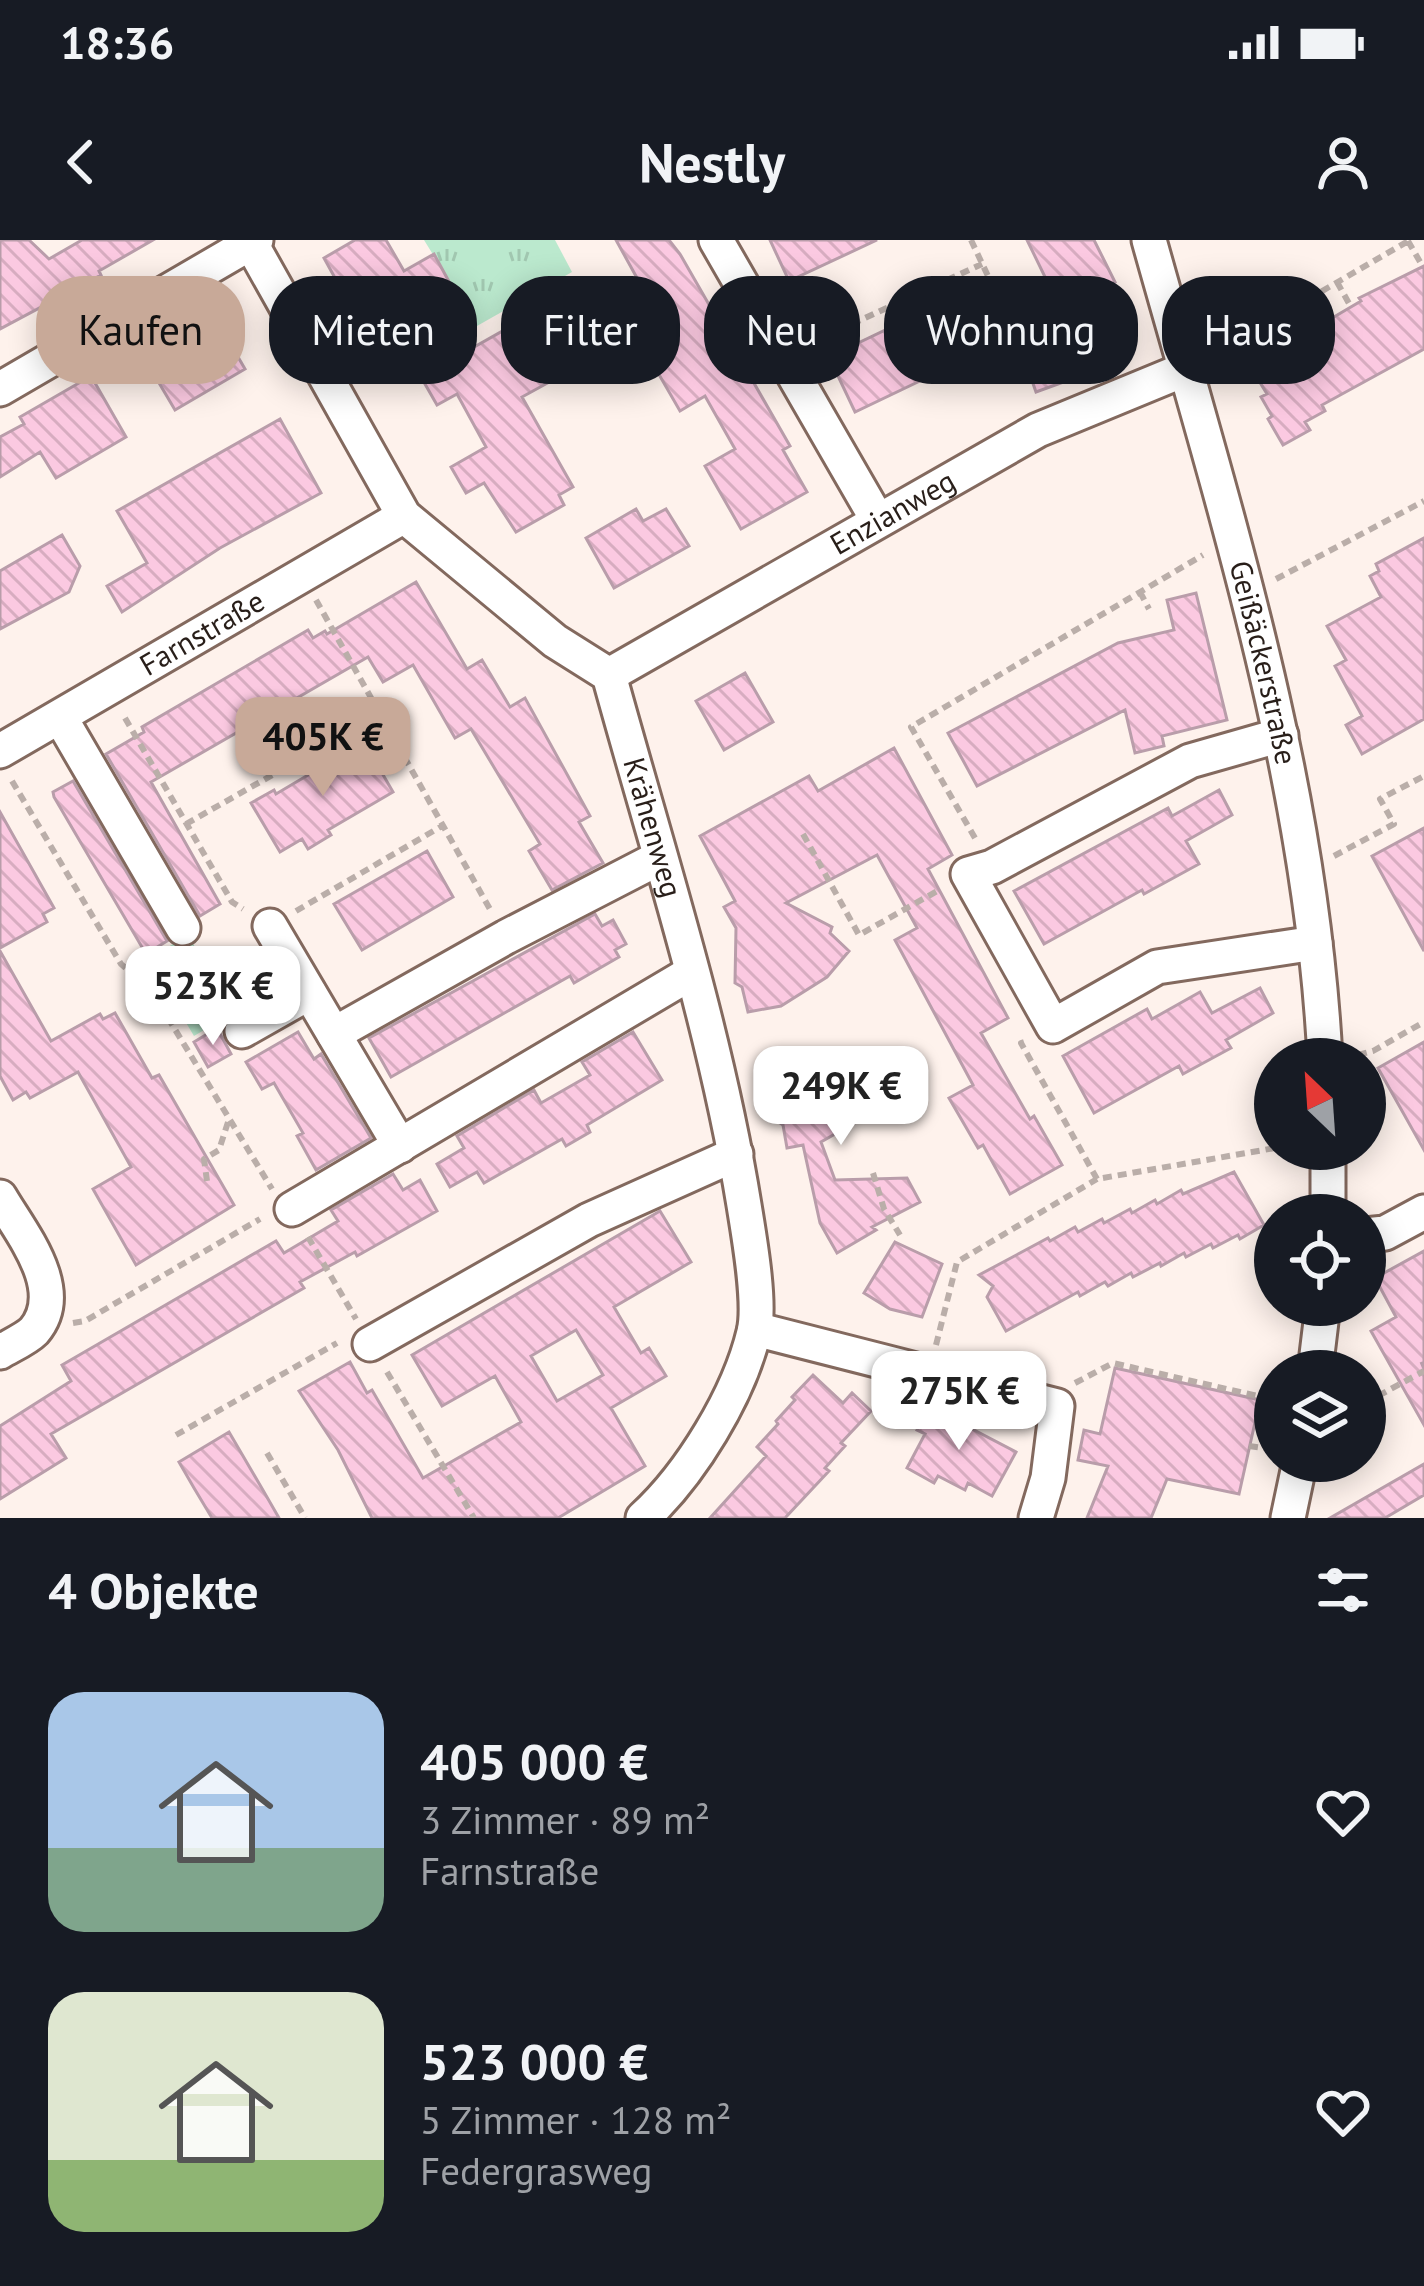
<!DOCTYPE html>
<html lang="de">
<head>
<meta charset="utf-8">
<style>
	:root { --surface:#171b24; --page:#20242c; --text:#f1f3f6; --muted:#9ea1a6; --accent:#c8a998 }
	body { margin:0; font-family:"PT Sans",sans-serif; background:var(--page); color:var(--text); height:100vh; display:flex; flex-direction:column; font-size:45px; white-space:nowrap }
	* { box-sizing:border-box; margin:0 }
	p { font-size:39px; color:var(--muted) }
	.icon { flex:none; width:66px; height:66px; fill:none; stroke:currentColor; stroke-width:2; stroke-linecap:round; stroke-linejoin:round }
	.map { position:relative; height:1278px; overflow:hidden }
	.panel { display:flex; flex-direction:column; background:var(--surface); flex:1 }
	.panel>* { flex:none }
	.guide { position:absolute; left:36px; top:36px; width:1353px; height:108px; display:flex; gap:24px }
	.needle { width:78px; rotate:335deg }
	.fabs { position:absolute; left:1254px; top:798px; display:grid; gap:24px }
	.fabs a { display:grid; place-items:center; width:132px; height:132px; border-radius:50%; background:var(--surface); box-shadow:0 6px 30px #0003; font-size:60px }
	.price { position:absolute; translate:-50% -102px; padding:0 27px; border-radius:24px; background:#fff; color:#222; font-size:39px; line-height:78px; filter:drop-shadow(0 3px 6px #0008) }
	.price::after { content:''; position:absolute; left:50%; top:72px; width:36px; height:27px; margin-left:-18px; background:inherit; clip-path:polygon(0 0,100% 0,50% 100%) }
	.price.on { background:var(--accent); color:#111 }
	ul { padding:0; list-style:none }
	li { display:flex; align-items:center; gap:36px; height:300px; padding:0 48px }
	li span { display:grid; place-items:center; flex:none; width:336px; height:240px; border-radius:36px; color:#555 }
	li>.icon { margin-inline-start:auto }
	span .icon { width:144px; height:144px; fill:#fffc; stroke-width:1 }
	li b { font-size:51px }
	h2 { display:flex; justify-content:space-between; align-items:center; height:144px; padding:0 48px; font-size:51px }
	.chip { padding:0 42px; border-radius:48px; background:var(--surface); box-shadow:0 6px 30px #0003; font-size:42px; line-height:108px }
	.chip.on { background:var(--accent); color:#111 }
	.status { display:flex; justify-content:space-between; align-items:center; height:84px; padding:0 60px; background:var(--surface); direction:ltr }
	.status svg { height:33px; fill:currentColor }
	header { display:flex; justify-content:space-between; align-items:center; height:156px; padding:0 48px; background:var(--surface); font-size:54px; font-weight:700 }
	.map>svg:first-child { display:block }
	.grass { fill:url(#grass-tufts) }
	.building { fill:url(#building-back-hatch); stroke:#b99daa; stroke-width:3; fill-rule:evenodd }
	.lines { fill:none; stroke-linecap:round; stroke-linejoin:round }
	.minor-casing { stroke:#83695e; stroke-width:39 }
	.path { stroke:#baaea9; stroke-width:6; stroke-dasharray:9 6; stroke-linecap:butt }
	.minor { stroke:#fff; stroke-width:33 }
	.labels { text-anchor:middle; stroke-width:9; stroke-linejoin:round; paint-order:stroke }
	.street-label { font-size:30px; fill:#281e19; stroke:#fff }
</style>
</head>
<body>
<div class="status"><b>18:36</b><svg viewBox="0 0 49 12"><path d="M0 12V9h3v3zM5 12V6h3v6zM10 12V3h3v9zM15 12V0h3v12zM26 1h20v11H26zM47 4h2v5h-2z"/></svg></div>
<header><svg class="icon" aria-label="back" viewBox="0 0 24 24"><path d="M15 5l-7 7 7 7"/></svg>Nestly<svg class="icon" aria-label="person" viewBox="0 0 24 24"><circle cx="12" cy="8" r="4"/><path d="M4 21q1-7 8-7t8 7"/></svg></header>
<div class="map">
<svg width="1424" height="1278" viewBox="0 0 1424 1278">
	<defs>
		<pattern id="grass-tufts" width="24" height="20" patternUnits="userSpaceOnUse" patternTransform="scale(3)"><rect width="24" height="20" fill="#bbe9ce"/><path d="M3 7l-1-3M5 7V3M7 7l1-3M15 17l-1-3M17 17v-4M19 17l1-3" fill="none" stroke="#a1c7b0"/></pattern>
		<pattern id="building-back-hatch" width="6" height="6" patternUnits="userSpaceOnUse" patternTransform="scale(3)"><rect width="6" height="6" fill="#fbc9e1"/><path d="M-1 5l2 2M0 0l6 6M5-1l2 2" fill="none" stroke="#d7acc0"/></pattern>
	</defs>
	<rect width="100%" height="100%" fill="#fef2ec"/>
	<path class="grass" d="M424,0H555L572,32L477,86Z
		M188,695L233,773L194,796L148,719Z"/>
	<path class="building" d="M0,0H29L49,19L82,0H153L99,31L101,35L0,89Z
		M355,0H386L404,31L434,14L453,49L423,66L417,56L362,87L324,18Z
		M616,0H669L680,14L790,206L783,210L807,252L741,289L705,226L735,209L705,156L680,171L642,105L635,109L605,56L637,38Z
		M770,0H877L789,41Z
		M1027,0H1094L1115,42L1084,56L1110,125L1036,152L1016,95L855,172L829,117L971,49L983,74L1048,43Z
		M1424,26V109L1322,165L1325,171L1305,182L1310,190L1283,205L1268,179L1272,176L1261,157L1267,154L1253,131L1326,91L1322,84L1361,61L1359,58Z
		M209,67L245,129L175,170L139,109Z
		M520,81L553,140L522,157L573,247L559,255L564,265L516,292L484,243L466,253L451,227L486,207L457,154L437,165L421,137Z
		M91,136L126,197L56,238L40,212L0,237V197L24,184L20,177Z
		M280,179L321,253L220,308L122,372L107,346L147,323L117,271Z
		M636,269L643,281L666,269L689,306L614,348L586,298Z
		M62,295L80,326L69,352L0,389V331Z
		M1424,298V479L1362,514L1346,485L1362,476L1335,426L1346,420L1327,386L1381,357L1370,336L1379,331L1376,324Z
		M416,342L467,429L482,420L510,467L525,458L590,576L579,582L603,623L552,650L529,611L540,604L471,489L455,498L413,425L383,442L368,417L151,542L220,664L200,676L106,514L144,492L142,487L308,390L313,398L325,391L327,394Z
		M1196,353L1227,480L1162,496L1164,506L1135,513L1125,470L977,546L948,493L1118,403L1174,390L1167,360Z
		M745,433L773,482L724,510L696,461Z
		M364,502L393,552L328,590L331,595L308,609L302,599L280,612L251,563L274,550L276,554Z
		M894,508L952,615L928,629L1008,778L981,793L1030,879L1034,876L1062,925L1010,954L983,905L978,908L949,858L973,845L895,700L917,688L877,615L786,663L832,687L830,693L849,711L827,737L781,766L748,772L742,747L735,743L736,688L724,667L735,661L700,596L809,536L818,551Z
		M73,541L167,701L146,714L54,557L53,552Z
		M1219,550L1232,575L1186,601L1199,624L1144,654L1142,650L1044,704L1014,651L1168,568L1172,576Z
		M0,572L54,668L43,674L47,682L0,708Z
		M1424,588V711L1372,616Z
		M427,611L453,657L362,710L334,664Z
		M595,674L602,686L613,680L626,704L615,710L619,717L574,743L570,736L391,837L369,798Z
		M0,711L51,801L100,774L103,779L115,773L152,838L159,835L234,965L136,1025L93,949L131,927L78,832L30,858L26,852L13,860L0,836Z
		M1260,748L1273,773L1226,800L1231,808L1183,834L1179,826L1094,873L1063,816L1147,769L1152,779L1200,752L1212,773Z
		M217,788L231,814L208,827L194,802Z
		M298,792L314,819L321,814L371,898L316,930L297,896L303,893L274,843L262,849L246,822Z
		M633,792L662,840L587,885L590,892L566,906L562,899L484,943L477,932L450,947L437,924L464,908L457,896L534,850L541,863L590,835L582,822Z
		M1424,802V910L1378,828Z
		M849,811L874,825V833L891,849L870,874L821,902L835,940L907,938L920,962L872,987L876,990L837,1013L820,983L803,905L787,908L783,885L777,881V851L817,837Z
		M1234,932L1264,985L1240,999L1238,995L1213,1008L1211,1004L1186,1017L1184,1013L1161,1026L1160,1023L1133,1037L1131,1033L1108,1046L1105,1042L1080,1056L1078,1052L1006,1091L987,1057L993,1046L979,1035L1048,998L1050,1001L1075,987L1078,992L1102,979L1104,983L1130,969L1132,973L1155,960L1157,964L1181,950L1183,954Z
		M393,934L403,950L420,940L437,971L357,1016L355,1012L300,1042L304,1048L51,1194L66,1218L0,1259V1186L71,1141L62,1125L276,1001L284,1013L338,981L331,970Z
		M660,971L691,1022L614,1067L641,1113L649,1108L666,1136L611,1168L645,1226L558,1278H372L338,1210L299,1151L350,1122L367,1153L372,1150L423,1238L521,1182L495,1136L442,1166L412,1115ZM576,1090L603,1135L557,1161L531,1116Z
		M895,1002L942,1024L922,1077L890,1069L864,1053Z
		M1424,1011V1129L1421,1122L1424,1129V1185L1371,1091L1396,1077L1375,1038Z
		M1115,1128L1260,1160L1239,1254L1167,1239L1151,1278H1087L1108,1226L1078,1220L1084,1190L1100,1194Z
		M813,1135L843,1163L852,1153L871,1171L841,1203L845,1206L825,1228L829,1231L785,1278H710L766,1216L757,1207L778,1184L776,1181L795,1160L792,1157Z
		M932,1162L956,1175L953,1179L1016,1212L992,1256L968,1243L965,1250L938,1236L934,1243L907,1228L925,1194L917,1190Z
		M229,1192L260,1245L279,1278H212L194,1248L179,1222Z
		M1424,1224V1255L1385,1278H1330Z"/>
	<g class="lines">
		<g class="minor-casing">
			<g id="minor">
				<path id="s1" d="M249,0L404,276L555,401L609,435C657,610 715,786 744,965C749,996 761,1063 754,1092C739,1155 691,1234 643,1278"/>
				<path d="M716,0L877,279"/>
				<path id="s2" d="M1149,0C1224,268 1311,539 1325,819"/>
				<path d="M0,149L256,0"/>
				<path id="s3" d="M609,435L1038,190L1186,129"/>
				<path d="M60,477L183,688"/>
				<path d="M1281,495L1190,521L992,627L968,634L1053,786L1157,727L1315,703"/>
				<path id="s4" d="M0,511L404,276"/>
				<path d="M270,686L400,906"/>
				<path d="M242,791L309,753"/>
				<path d="M334,794L506,697L659,618"/>
				<path d="M0,957C21,993 69,1050 34,1091C26,1099 10,1106 0,1112"/>
				<path d="M292,969L691,733"/>
				<path d="M1328,975V909"/>
				<path d="M1365,995L1385,993L1424,972"/>
				<path d="M755,1089L1057,1166L1048,1238L1036,1278"/>
				<path d="M370,1104L589,980L736,914"/>
				<path d="M1315,1131L1323,1065"/>
				<path d="M1288,1278L1300,1221"/>
			</g>
		</g>
		<path class="path" d="M971,0L1020,104
			M1408,1L1423,27
			M1337,42L1351,67
			M1274,79L1291,109
			M1212,98L1274,79L1410,0
			M811,103L982,24
			M1276,339L1424,261
			M1140,352L1149,369
			M316,360L491,671
			M125,478L232,662L243,669
			M12,541L121,724L151,750L272,949
			M186,584L378,475
			M803,594L859,695L939,650
			M975,598L911,487L1203,315
			M1334,616L1394,584L1380,559L1424,536
			M296,671L442,586
			M1024,802L1021,803L1097,939L1275,908
			M1358,815L1373,811L1424,782
			M873,933L884,969L900,995
			M207,941L204,919L219,910L229,879
			M308,997L356,1079
			M73,1083L85,1081L260,979
			M936,1105L957,1022L1097,939
			M387,1132L474,1278
			M1075,1143L1113,1123L1275,1160
			M1365,1163L1424,1131
			M176,1195L337,1103
			M1249,1206L1271,1209
			M267,1213L305,1278"/>
		<use href="#minor" class="minor"/>
	</g>
	<g class="labels">
		<g class="street-label">
			<text dy="10" stroke="none"><textPath href="#s3" startOffset="327">Enzianweg</textPath></text>
			<text dy="10" stroke="none"><textPath href="#s4" startOffset="234">Farnstraße</textPath></text>
			<text dy="10" stroke="none"><textPath href="#s2" startOffset="438">Geißäckerstraße</textPath></text>
			<text dy="10" stroke="none"><textPath href="#s1" startOffset="735">Krähenweg</textPath></text>
		</g>
	</g>
</svg>
<div class="fabs">
<a><svg class="needle" viewBox="-14 -14 28 28"><path d="M0-13l5 13h-10z" fill="#e53935"/><path d="M0 13l5-13h-10z" fill="#9ea1a6"/></svg></a>
<a><svg class="icon" aria-label="locate" viewBox="0 0 24 24"><circle cx="12" cy="12" r="6"/><path d="M12 2v4M12 18v4M2 12h4M18 12h4"/></svg></a>
<a><svg class="icon" aria-label="layers" viewBox="0 0 24 24"><path d="M12 4l9 5-9 5-9-5zM3 14l9 5 9-5"/></svg></a>
</div>
<b class="price on" style="left:323px;top:559px">405K €</b>
<b class="price" style="left:213px;top:808px">523K €</b>
<b class="price" style="left:841px;top:908px">249K €</b>
<b class="price" style="left:959px;top:1213px">275K €</b>
<div class="guide">
<a class="chip on">Kaufen</a>
<a class="chip">Mieten</a>
<a class="chip">Filter</a>
<a class="chip">Neu</a>
<a class="chip">Wohnung</a>
<a class="chip">Haus</a>
</div>
</div>
<section class="panel">
<h2>4 Objekte<svg class="icon" aria-label="filters" viewBox="0 0 24 24"><path d="M4 7h16M4 17h16"/><circle cx="9" cy="7" r="2"/><circle cx="15" cy="17" r="2"/></svg></h2>
<ul>
<li><span style="background:linear-gradient(#a9c7e8 65%,#7fa58c 0)"><svg class="icon" aria-label="home" viewBox="0 0 24 24"><path d="M3 11l9-7 9 7M6 9v11h12V9"/></svg></span><div><b>405 000 €</b><p>3 Zimmer · 89 m²</p><p>Farnstraße</p></div><svg class="icon" aria-label="heart" viewBox="0 0 24 24"><path d="M12 20l-8-8c-3-5 5-10 8-4 3-6 11-1 8 4z"/></svg></li>
<li><span style="background:linear-gradient(#dfe7d0 70%,#8fb573 0)"><svg class="icon" aria-label="home" viewBox="0 0 24 24"><path d="M3 11l9-7 9 7M6 9v11h12V9"/></svg></span><div><b>523 000 €</b><p>5 Zimmer · 128 m²</p><p>Federgrasweg</p></div><svg class="icon" aria-label="heart" viewBox="0 0 24 24"><path d="M12 20l-8-8c-3-5 5-10 8-4 3-6 11-1 8 4z"/></svg></li>
</ul>
</section>
</body>
</html>
